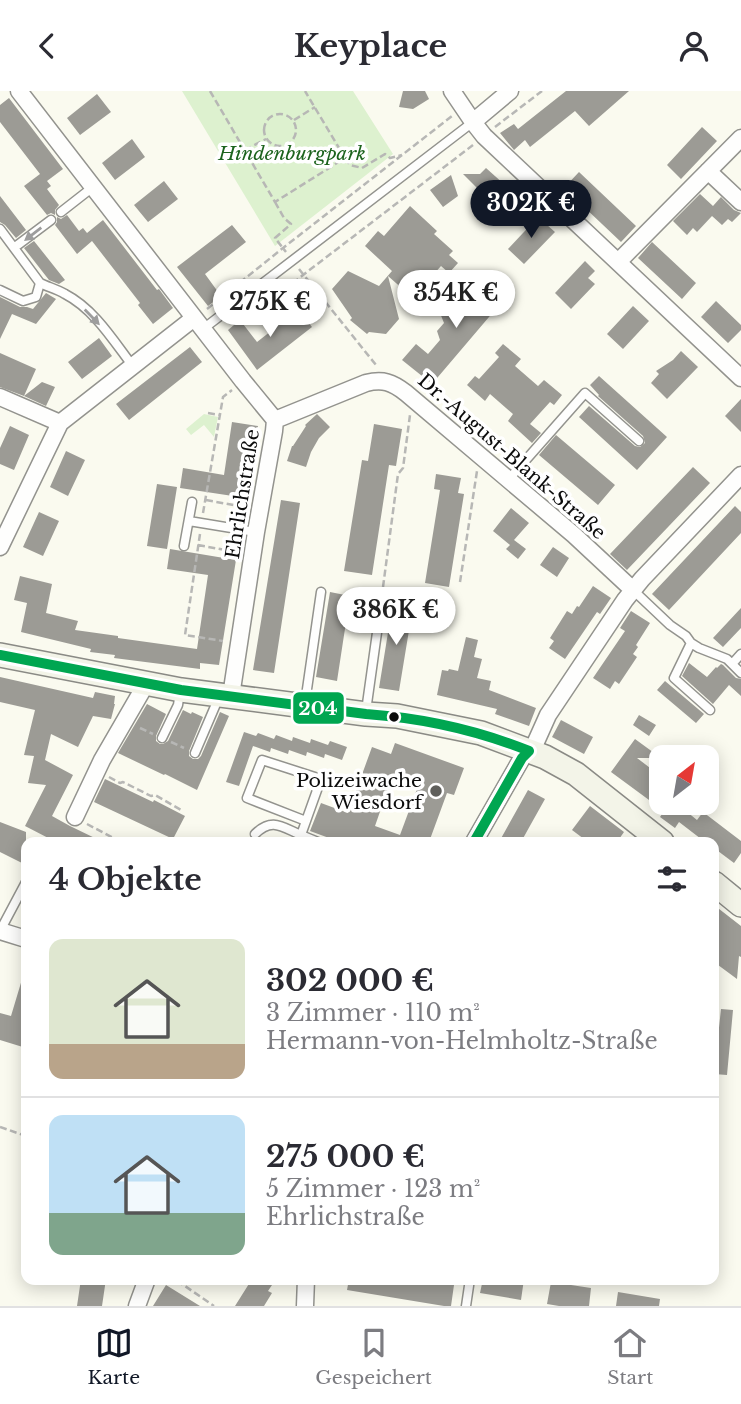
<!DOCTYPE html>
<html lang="de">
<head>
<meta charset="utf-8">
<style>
	:root { --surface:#fff; --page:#f7f7f7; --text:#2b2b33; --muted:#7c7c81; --line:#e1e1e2; --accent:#111827 }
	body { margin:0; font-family:"Libre Baskerville",serif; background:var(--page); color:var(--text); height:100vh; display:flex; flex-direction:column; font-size:26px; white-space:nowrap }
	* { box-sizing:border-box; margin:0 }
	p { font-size:23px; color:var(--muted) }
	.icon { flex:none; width:38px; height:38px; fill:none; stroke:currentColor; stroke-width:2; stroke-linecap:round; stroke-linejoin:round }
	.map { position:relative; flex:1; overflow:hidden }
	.side { position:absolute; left:21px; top:746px; width:698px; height:448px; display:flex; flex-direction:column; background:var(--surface); border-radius:14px; box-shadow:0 4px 18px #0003 }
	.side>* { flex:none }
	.needle { width:46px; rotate:31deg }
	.buttons { position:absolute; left:649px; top:654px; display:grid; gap:14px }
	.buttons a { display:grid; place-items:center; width:70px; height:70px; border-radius:14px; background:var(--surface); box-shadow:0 4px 18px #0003; font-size:35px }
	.price { position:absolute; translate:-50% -60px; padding:0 16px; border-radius:24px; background:#fff; color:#222; font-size:23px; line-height:46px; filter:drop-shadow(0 2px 4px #0008) }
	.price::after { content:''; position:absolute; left:50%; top:42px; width:21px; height:16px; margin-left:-10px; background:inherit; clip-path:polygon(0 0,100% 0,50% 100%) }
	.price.current { background:var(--accent); color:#fff }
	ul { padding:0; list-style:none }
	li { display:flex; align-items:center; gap:21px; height:175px; padding:0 28px }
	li+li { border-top:2px solid var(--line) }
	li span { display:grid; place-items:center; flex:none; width:196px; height:140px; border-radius:14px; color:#555 }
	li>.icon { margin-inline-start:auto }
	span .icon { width:84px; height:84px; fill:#fffc; stroke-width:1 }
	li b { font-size:30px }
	h2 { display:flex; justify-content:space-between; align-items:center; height:84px; padding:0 28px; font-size:30px }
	header { display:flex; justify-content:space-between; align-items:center; height:91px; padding:0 28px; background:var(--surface); font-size:32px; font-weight:800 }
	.menu { display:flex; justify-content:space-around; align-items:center; height:98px; border-top:2px solid var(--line); background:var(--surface); font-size:19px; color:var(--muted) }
	.menu a { display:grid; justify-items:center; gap:4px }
	.menu .current { color:var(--accent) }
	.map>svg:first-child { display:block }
	.green { fill:#ddf1cf }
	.building { fill:#9c9b95; fill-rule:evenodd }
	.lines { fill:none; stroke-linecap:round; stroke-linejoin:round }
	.lane-casing { stroke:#93938e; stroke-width:11 }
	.street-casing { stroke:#93938e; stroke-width:19 }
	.secondary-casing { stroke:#8a8a85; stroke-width:26 }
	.path { stroke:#b7b7b5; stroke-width:2.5; stroke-dasharray:7 3.5; stroke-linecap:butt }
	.lane { stroke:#fefefd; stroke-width:8 }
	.street { stroke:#fefefd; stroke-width:16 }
	.secondary { stroke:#f3f4e8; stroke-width:23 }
	.bus-1-casing { stroke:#fff; stroke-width:16 }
	.bus-1 { stroke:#00a651; stroke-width:10 }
	.oneway { fill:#9d9d9d }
	.bus-dot { fill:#0c0c0c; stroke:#fff; stroke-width:2.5 }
	.poi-dot { fill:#5f5f5b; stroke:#fff; stroke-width:2.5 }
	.labels { text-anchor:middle; stroke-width:7; stroke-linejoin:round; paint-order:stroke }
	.park-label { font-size:19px; font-style:italic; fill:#1c631d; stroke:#fff }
	.street-label { font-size:19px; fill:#0c0c0c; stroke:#fff }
	.poi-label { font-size:19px; fill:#0c0c0c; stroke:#fff; text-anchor:end }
	.line-badge { stroke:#fff; stroke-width:2.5 }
	.badge-label { font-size:19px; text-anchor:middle; font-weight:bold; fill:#fff }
</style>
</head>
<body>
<header><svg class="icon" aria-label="back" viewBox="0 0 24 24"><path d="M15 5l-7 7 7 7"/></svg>Keyplace<svg class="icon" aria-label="person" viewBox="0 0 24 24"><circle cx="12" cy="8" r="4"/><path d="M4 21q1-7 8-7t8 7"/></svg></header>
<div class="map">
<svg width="741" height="1215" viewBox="0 0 741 1215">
	<rect width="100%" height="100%" fill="#fafaef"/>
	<path class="green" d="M182,0H353L393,63L275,155Z
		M204,323L218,326L214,346L204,334L191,344L186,338Z"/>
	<path class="building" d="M403,0H425L429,8L413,18L399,16Z
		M566,0H629L589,35L575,20L530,56L525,49L514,59L500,42L514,33L518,38Z
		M97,3L111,21L80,44L67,27Z
		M9,7L63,78L47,90L51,95L47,98L59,114L55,119V124L51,122L47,124L24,95L40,83L0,31V14Z
		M702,36L717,50L681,88L667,74Z
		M132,48L145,66L115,89L102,72Z
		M486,77L516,104L500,120L463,83H480Z
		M579,81L636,135L621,151L564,97Z
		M451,84L458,105L443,116L430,99Z
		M164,90L178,108L148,131L134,114Z
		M700,103L713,115L721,106L734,119L741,122L732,131L728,128L722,134L712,125L697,141L693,137L687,144L673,130Z
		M0,105L26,139L16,147L5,134L0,131Z
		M410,115L437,140L434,143L453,160L449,164L458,172L449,182L441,175L413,207L388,185L399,228L386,243L369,241L367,243L350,229L352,227L332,198L348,180L379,195L392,180L365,155L378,140L384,145Z
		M67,124L79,140L83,137L87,142L103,129L157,199L159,198L173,217L153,233L138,214L140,212L92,150L77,163L55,134L57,131V126L61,128Z
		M538,126L555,141L524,173L508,158Z
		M232,134L246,151L205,183L221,205L208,215L177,176Z
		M34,150L65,189L59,193L49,189L24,157Z
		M652,151L696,192L682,208L638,167Z
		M585,170L595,180L588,187L595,193L571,218L555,202Z
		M483,187L506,206L432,293L402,269L416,253L428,263L440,249L437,240L444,232L440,222L447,214L467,219L461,199L467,191L478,193Z
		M46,202L56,208L36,233L12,223L0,248V206L20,216H27L33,218Z
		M716,210L741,234V239L728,252L701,226Z
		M633,215L649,230L623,258L607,243Z
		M298,219L312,236L257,279L228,239L240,229L257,251Z
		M99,247L112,265L82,288L68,271Z
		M503,253L521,268L515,275L538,295L544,289L562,304L554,314L550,311L530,333L541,342L532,352L508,330L513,323L490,303L485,310L467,294L475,285L479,288L499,266L495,262Z
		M190,256L202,271L129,329L116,313Z
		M681,260L698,276L667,308L651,292L659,283L656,280L673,269Z
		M0,262L36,278L24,305L0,296Z
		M599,285L667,346L637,379L579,326L589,315L635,355L640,356L645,352L643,345L598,305L599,304L590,294Z
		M42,291L55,296L46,315L24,305Z
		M741,308V341L725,325Z
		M317,323L330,336L319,347L311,361L306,376L287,370L292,355H293L306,335L305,334Z
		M232,331L258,335L246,407L180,397L183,377L224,384Z
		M374,333L402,338L396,375L389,374L372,484L344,480L362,369L368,370Z
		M10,335L29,344L14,379L0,373V357Z
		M556,344L615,394L598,414L539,364Z
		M66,360L85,369L68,405L50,396Z
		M693,376L710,392L627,479L610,463Z
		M436,383L461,387L458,402L464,403L449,496L425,492L440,399L434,398Z
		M157,393L177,396L167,458L147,455Z
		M281,409L300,412L274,582L253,579Z
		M735,415L741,421V442L669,519L652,503Z
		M511,417L529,432L514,449L526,458L518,468L506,458L510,454L493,440Z
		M39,421L59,430L43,465L23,456Z
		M553,456L569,467L557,486L540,474Z
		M170,458L236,469L219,574L200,572V578L114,567L115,564L90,561L91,558L21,541L27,512L14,509L20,485L52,493L46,522L78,530L75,539L118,545V547L197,558L208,484L167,478Z
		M593,495L611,507L600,523L597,521L565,568L549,557L554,550L550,547L567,520L572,523L577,515L579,516Z
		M330,501L350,505L337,590L316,586Z
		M393,511L413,515L399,600L379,597Z
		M741,517V537L723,556L713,547Z
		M631,520L650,532L636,554L638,556L633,563L637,566L619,593L615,590L610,598L593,587L625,540L620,537Z
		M466,546L478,549L474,566L482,568L477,587L491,590L489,599L536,617L529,635L495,623L497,618L437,604L442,579L448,580L449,578L458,580Z
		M689,572L707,586L716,576L717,577L721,573L723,574L736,587L741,588V605L729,594L713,613L682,585Z
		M0,586L93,607L95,601L115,605L114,613H115L111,628L93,625L78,656L51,643L45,669L73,684L52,725L70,735L103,751H56L25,735L46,694L28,692L34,665L24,664L35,619L0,611Z
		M665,590L704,623L696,632L657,599Z
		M147,613L166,623L156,645V650L160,653H163L168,650L183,619L191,623L192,621L203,626L189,660V665L193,668H198L201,665L220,621L229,625L197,699L165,683L164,684L118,662Z
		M639,624L656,634L649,645L633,634Z
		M561,629L593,646L584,663L552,646Z
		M244,641L256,645L258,642L274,648L276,644L292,650L293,646L310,652L311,648L328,654L330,650L347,656L342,669L325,663L324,667L307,661L306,665L289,659L288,663L271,657L270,661L253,655L239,695L226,691Z
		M635,648L661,667H637L662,686V712H676L697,729L703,721L741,750V762L734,772L714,757V751H705L679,731L675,737L660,726L664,720L611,681Z
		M395,652L464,677L454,704L447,702L429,751H340L310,740L321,712L348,722L372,656L391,663ZM391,689L417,698L400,744L375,735Z
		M105,688L153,711L154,709L185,725L173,748L94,711Z
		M528,699L545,708L531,733L521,751H499Z
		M590,715L624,741L617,751H588L572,739Z
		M0,731L26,741V774L0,761Z
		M714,814L741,835V866L739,865L737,888L714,871Z
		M23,885H26V957L0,949V922L11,925Z
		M721,918L733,919L727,984L714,983Z
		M81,1188H106L102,1215H77Z
		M252,1188H276L268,1200L272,1202L264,1215H235Z
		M349,1188H421L454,1194L451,1215H444L347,1199Z
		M483,1188H524L521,1209L480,1202Z
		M551,1191L591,1197L589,1215H559L547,1213Z
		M166,1194L200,1215H153Z
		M618,1201L660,1208L659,1215H616Z"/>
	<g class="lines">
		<g class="lane-casing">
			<path id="lane" d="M61,121L93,96
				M0,138L40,192L36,206L23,210L0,199
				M15,156L51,129
				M40,192C48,196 57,198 65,203C94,218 113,249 132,274
				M203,238L473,31
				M508,389L585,302L639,350
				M189,430L256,441
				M184,455L192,411
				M633,499L670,534L686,545L691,552L699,557L727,568L741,582
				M691,552L674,587L710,619
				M732,573L741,563
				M305,612L321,501
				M366,620L382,506
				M162,647L178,614L180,601
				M195,662L219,606
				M306,730L247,707L262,669L321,688L301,744L318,751
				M255,743C272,726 282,736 301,744
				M0,840L26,791
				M466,1215L470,1188"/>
		</g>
		<g class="street-casing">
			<path id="street" d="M19,0L243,290L275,329L274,340L256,441L231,605
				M452,0L473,31L484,45L741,287
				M473,31L510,0
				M708,80L741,111
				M618,171L741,47
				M0,306L60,332
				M275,329L366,292C383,288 392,291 406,302L574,444L633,499
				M0,456L60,332L194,227
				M75,726L102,669L146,593
				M474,751L522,667L535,653L548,624L625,509L642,488L741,384
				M0,840L26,848
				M137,1215L147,1188
				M305,1215L306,1188"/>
		</g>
		<g class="secondary-casing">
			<path id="secondary" d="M0,564L181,599L366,623L397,625L481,642L545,666L576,683L662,751
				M714,792L741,814"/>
		</g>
		<path class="path" d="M210,0L275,111L345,67L305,0
			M264 39a16 16 0 1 1 32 0a16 16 0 1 1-32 0Z
			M294,29L315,16
			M495,36L542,0
			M245,59L266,48
			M345,67L350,74L362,77L385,63L390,67L402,64
			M275,111L284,127L291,133L275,147L286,161
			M299,178L376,274
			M207,218L283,157L452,25
			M241,225L254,224L303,184L473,54
			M208,322L220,324
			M206,409L244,416
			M203,422L223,306L232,299
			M200,443L185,544L223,550
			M198,454L236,461
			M460,491L477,380
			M383,496L398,383L403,377L410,324
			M140,637L153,643
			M171,651L184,657
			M109,686L120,692L123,691L151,705L155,704L181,719
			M87,733L121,751
			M0,1036L26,1045
			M166,1188L182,1193L214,1215"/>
		<use href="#lane" class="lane"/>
		<use href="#street" class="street"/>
		<use href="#secondary" class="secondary"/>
		<g class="bus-1-casing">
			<path id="bus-1" d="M0,564L181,599L366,623C422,627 477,639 529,660L522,667L474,751"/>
		</g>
		<use href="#bus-1" class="bus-1"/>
	</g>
	<defs><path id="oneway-solid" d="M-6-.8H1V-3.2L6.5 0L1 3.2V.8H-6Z" transform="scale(1.75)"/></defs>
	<g class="oneway">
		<use href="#oneway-solid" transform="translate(33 143) rotate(142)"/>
		<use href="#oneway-solid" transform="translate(92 226) rotate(46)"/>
	</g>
	<circle class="bus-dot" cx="394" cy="626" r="6"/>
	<circle class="poi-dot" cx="436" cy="700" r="7"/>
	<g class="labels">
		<g class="park-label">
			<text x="292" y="69">Hindenburgpark</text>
		</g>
		<g class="street-label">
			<text transform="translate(512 365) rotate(41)" y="7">Dr.-August-Blank-Straße</text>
			<text transform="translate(242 403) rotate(-81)" y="7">Ehrlichstraße</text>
		</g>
		<g class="poi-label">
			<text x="422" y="696">Polizeiwache<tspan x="422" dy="22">Wiesdorf</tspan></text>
		</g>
	</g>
	<rect class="line-badge" x="292" y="600" width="53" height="34" rx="7" fill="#00a651"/>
	<g class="badge-label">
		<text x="318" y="624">204</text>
	</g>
</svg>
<div class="buttons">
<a><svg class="needle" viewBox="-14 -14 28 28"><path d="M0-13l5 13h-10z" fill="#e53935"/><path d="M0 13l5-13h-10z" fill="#7c7c81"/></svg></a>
</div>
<b class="price current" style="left:531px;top:149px">302K €</b>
<b class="price" style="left:456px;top:239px">354K €</b>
<b class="price" style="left:270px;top:248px">275K €</b>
<b class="price" style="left:396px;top:556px">386K €</b>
<section class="side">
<h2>4 Objekte<svg class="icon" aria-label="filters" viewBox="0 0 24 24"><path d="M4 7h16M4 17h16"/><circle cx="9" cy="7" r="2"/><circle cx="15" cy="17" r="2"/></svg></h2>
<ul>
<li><span style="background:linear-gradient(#dfe7d0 75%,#b9a48a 0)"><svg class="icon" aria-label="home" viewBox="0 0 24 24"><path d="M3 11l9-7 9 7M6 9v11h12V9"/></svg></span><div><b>302 000 €</b><p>3 Zimmer · 110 m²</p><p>Hermann-von-Helmholtz-Straße</p></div></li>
<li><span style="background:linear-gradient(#bfe0f5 70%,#7fa58c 0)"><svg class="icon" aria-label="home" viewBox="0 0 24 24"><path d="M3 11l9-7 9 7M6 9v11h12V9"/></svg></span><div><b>275 000 €</b><p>5 Zimmer · 123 m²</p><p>Ehrlichstraße</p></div></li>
</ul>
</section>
</div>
<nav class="menu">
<a class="current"><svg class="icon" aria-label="map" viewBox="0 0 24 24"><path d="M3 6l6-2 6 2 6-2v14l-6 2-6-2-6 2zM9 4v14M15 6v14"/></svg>Karte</a>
<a><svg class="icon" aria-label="saved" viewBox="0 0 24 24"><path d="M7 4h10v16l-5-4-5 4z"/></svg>Gespeichert</a>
<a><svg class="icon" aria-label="home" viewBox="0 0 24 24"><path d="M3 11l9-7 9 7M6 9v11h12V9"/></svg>Start</a>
</nav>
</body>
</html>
